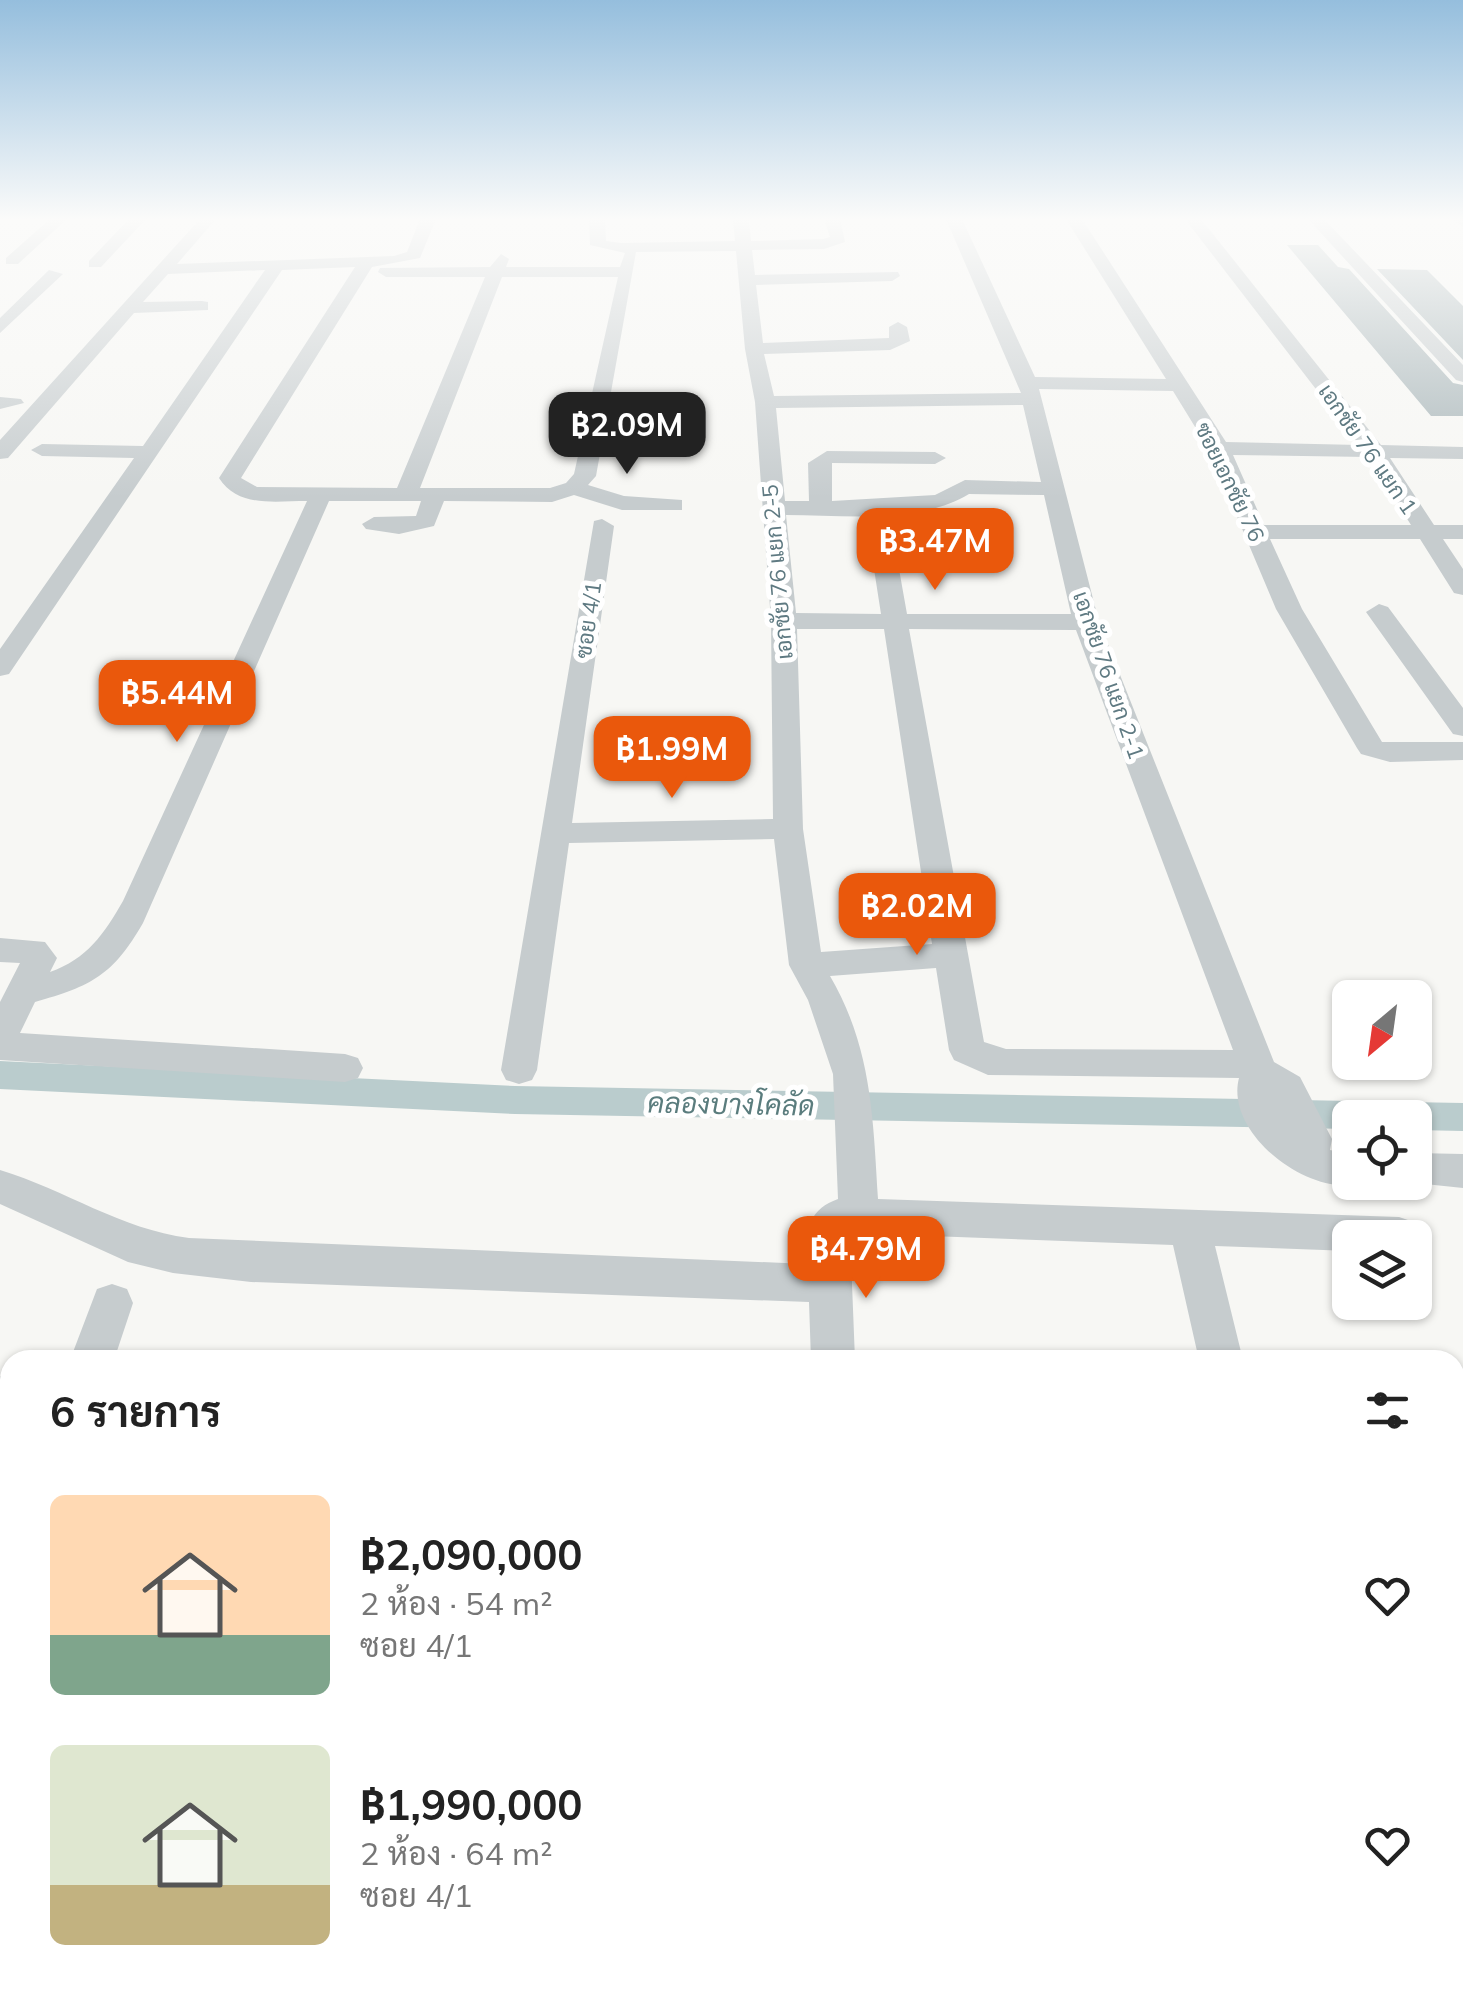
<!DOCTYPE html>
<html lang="th">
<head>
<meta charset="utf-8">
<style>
	:root { --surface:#fff; --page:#f2f2f2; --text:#222; --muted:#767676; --accent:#ea580c }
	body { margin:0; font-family:Mulish,Sarabun,sans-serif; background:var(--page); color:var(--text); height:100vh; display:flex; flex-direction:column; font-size:38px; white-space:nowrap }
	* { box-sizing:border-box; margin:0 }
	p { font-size:32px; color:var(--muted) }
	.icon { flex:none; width:55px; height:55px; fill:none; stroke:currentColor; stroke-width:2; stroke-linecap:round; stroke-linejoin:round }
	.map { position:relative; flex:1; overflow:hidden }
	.details { position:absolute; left:0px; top:1350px; width:1465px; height:642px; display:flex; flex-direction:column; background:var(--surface); border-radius:30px 30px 0 0; box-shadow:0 2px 8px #0004 }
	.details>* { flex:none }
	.needle { width:65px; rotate:209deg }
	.tools { position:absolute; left:1332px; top:980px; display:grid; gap:20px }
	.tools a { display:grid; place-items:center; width:100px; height:100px; border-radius:15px; background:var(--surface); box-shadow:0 2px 8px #0004; font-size:50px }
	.price { position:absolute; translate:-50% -85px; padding:0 22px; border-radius:20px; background:var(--accent); color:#fff; font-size:32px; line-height:65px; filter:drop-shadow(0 2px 5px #0008) }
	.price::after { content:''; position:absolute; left:50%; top:60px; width:30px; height:22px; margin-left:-15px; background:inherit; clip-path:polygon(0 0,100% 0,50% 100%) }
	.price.selected { background:#222; color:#fff }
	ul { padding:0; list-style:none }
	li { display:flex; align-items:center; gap:30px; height:250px; padding:0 50px }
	li span { display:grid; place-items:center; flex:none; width:280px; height:200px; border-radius:15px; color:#555 }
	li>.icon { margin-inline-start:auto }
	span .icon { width:120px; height:120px; fill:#fffc; stroke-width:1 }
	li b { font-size:42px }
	h2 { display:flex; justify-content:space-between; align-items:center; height:120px; padding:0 50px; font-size:42px }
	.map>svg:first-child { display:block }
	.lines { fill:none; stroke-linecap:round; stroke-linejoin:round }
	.canal { fill:#bacccd; fill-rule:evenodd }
	.building { fill:#aab7ba }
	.minor { fill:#c6ccce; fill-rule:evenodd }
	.labels { text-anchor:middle; stroke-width:10; stroke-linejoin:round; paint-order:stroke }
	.far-street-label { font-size:22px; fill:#5f7a82; stroke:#fff }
	.water-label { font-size:28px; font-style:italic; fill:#5a7c7d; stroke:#fff }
</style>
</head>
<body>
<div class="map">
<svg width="1463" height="1991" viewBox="0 0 1463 1991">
	<rect width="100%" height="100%" fill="#f7f7f4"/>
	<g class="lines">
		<path class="canal" d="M0,1061L515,1086L1463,1103V1131L1415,1130V1118H1350V1129L515,1114L0,1089Z"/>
	</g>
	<path class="building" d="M1287,245H1318L1338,267L1349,269L1453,383L1463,385V416H1431Z
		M1377,269L1427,270L1463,306V360Z"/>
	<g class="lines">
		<path class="minor" d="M50,219H67L18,264H6V258Z
			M129,219H146L101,267H89V261Z
			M200,219H216L177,264L394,256L407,252L420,219H436L420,258L372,267L241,478L257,487L397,488L485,277H386L378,272L380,268L490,267L501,254L509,259L506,267H620L625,253L590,245L589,219H605L606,241L621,243L735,241L733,219H749L751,241L823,239L830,237L824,219H840L845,242L824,249L752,250L755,275L898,272L900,276L892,281L756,285L763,343L889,338V327L898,322L907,327L910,341L890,350L764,354L774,396L1021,393L946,219H962L1035,377L1166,379L1066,219H1082L1226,442L1359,445L1185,219H1201L1381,445L1463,447V459L1390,458L1434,525H1463V539H1443L1463,569V595L1454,593L1420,539H1270L1302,609L1382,742H1463V760L1390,762L1361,754L1357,748L1276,609L1208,448L1173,391L1039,389L1099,622L1274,1062L1300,1077L1332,1139L1330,1150L1350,1154V1182H1364C1314,1201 1224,1135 1239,1078L988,1075L954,1060L949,1050L936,968L830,976C872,1048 873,1118 878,1199L1399,1217L1414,1222L1420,1235L1415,1245V1238H1350V1251L1215,1246L1243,1360H1199L1173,1245L850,1233L855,1360H811L809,1302L251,1282L173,1273L128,1262L0,1204V1170C66,1190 120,1229 189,1238L807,1264C806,1234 805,1211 838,1199L833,1074L808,1000L789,965L774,839L569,843L537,1070L532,1080L519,1084L506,1080L501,1070L594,521L602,519L614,526L572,823L773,819L771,621L755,402L745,349L736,251L636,252L596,476L588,485L624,496L682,500V510H622L574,495L552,502L444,501L434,526L399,534L366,529L362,524L374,517L416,516L421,501H329L143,923C113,975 92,986 35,1002L20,1033L345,1054L358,1058L363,1068L358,1078L345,1082L0,1060V1002L20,963L0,962V938L45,942L57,958L50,972C87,959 104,934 123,901L307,501C275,501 238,508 219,478L355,267L282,270L9,674L0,676V649L134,458L42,456L31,450L42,444L143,446L265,270L168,274L143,302L202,301L208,302V310L134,313L8,458L0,459V440ZM502,277H618L574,474L566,483L550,488H420ZM1023,405L1041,482L965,480L935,495L832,501V463L935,464L946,458L935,452L827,451L808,463L809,501H785L776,408ZM1233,455L1368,457L1411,525H1264ZM969,494L1044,495L1071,614H907L891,524L879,517L867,524L881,614L796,613L786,515C845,515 917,525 969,494ZM797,629H884L932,944L821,952L803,829ZM909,629L1076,630L1233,1050L1006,1049L984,1042Z
			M1308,219H1324L1463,365V382L1456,380Z
			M1452,219H1463V227Z
			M49,270L63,274L0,333V318Z
			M0,397L21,399L24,403L0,409Z
			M1379,604L1388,607L1463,708V736L1453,734L1366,612Z
			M1415,1153L1463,1154V1188L1406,1182H1415Z
			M112,1284L127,1289L133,1303L114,1360H70L97,1289Z
			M0,1376L10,1377V1421L0,1420Z
			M1455,1443L1463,1444V1490L1455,1489Z
			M10,1563V1636L0,1640V1567Z
			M0,1677H10V1729H0Z
			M1455,1727H1463V1781H1455Z
			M807,1982H867V1991H807Z
			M1344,1982H1404L1406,1991H1346Z"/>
	</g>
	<linearGradient id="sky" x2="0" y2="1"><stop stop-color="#95bedd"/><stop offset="0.44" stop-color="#fbfbfa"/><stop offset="1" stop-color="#fbfbfa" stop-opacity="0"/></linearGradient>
	<rect width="1463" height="498" fill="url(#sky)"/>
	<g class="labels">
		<g class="far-street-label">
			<text transform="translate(1368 449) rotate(55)" y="8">เอกชัย 76 แยก 1</text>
			<text transform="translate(1230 482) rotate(64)" y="8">ซอยเอกชัย 76</text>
			<text transform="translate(777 572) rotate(-95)" y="8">เอกชัย 76 แยก 2-5</text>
			<text transform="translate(588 620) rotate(-82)" y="8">ซอย 4/1</text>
			<text transform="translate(1109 675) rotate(71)" y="8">เอกชัย 76 แยก 2-1</text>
		</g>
		<g class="water-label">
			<text transform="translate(731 1104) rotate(1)" y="10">คลองบางโคลัด</text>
		</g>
	</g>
</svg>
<div class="tools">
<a><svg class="needle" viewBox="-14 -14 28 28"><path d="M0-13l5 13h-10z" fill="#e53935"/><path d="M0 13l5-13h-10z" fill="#767676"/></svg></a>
<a><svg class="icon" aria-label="locate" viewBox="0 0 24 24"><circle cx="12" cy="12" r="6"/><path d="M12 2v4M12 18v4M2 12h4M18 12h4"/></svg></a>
<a><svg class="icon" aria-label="layers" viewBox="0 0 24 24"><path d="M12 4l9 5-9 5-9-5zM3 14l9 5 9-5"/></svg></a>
</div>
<b class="price selected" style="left:627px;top:477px">฿2.09M</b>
<b class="price" style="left:935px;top:593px">฿3.47M</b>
<b class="price" style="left:177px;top:745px">฿5.44M</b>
<b class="price" style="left:672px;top:801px">฿1.99M</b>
<b class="price" style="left:917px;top:958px">฿2.02M</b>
<b class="price" style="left:866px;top:1301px">฿4.79M</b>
<section class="details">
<h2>6 รายการ<svg class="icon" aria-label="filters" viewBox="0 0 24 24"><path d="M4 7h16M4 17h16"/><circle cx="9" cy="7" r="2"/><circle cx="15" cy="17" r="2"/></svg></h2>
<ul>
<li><span style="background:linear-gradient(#ffd9b3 70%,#7fa58c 0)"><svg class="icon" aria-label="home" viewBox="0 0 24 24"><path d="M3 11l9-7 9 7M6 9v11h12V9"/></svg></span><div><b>฿2,090,000</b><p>2 ห้อง · 54 m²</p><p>ซอย 4/1</p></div><svg class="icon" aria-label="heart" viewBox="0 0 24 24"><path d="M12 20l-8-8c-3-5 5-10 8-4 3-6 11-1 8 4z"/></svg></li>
<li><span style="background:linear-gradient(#dfe7d0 70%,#c2b280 0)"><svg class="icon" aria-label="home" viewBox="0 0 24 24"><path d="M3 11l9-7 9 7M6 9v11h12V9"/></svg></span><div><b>฿1,990,000</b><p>2 ห้อง · 64 m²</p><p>ซอย 4/1</p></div><svg class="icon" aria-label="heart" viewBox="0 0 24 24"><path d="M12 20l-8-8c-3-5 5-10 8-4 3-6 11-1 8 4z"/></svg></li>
</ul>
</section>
</div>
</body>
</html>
